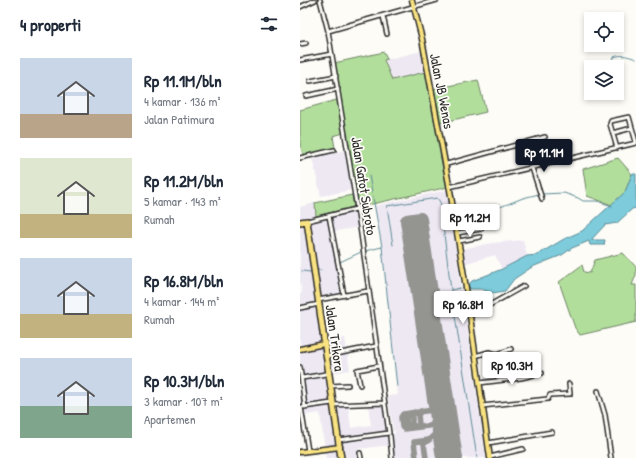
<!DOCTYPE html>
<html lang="id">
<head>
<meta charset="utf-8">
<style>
	:root { --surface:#fff; --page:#f2f2f3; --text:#1f2937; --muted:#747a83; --accent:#111827 }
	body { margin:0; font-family:"Patrick Hand",sans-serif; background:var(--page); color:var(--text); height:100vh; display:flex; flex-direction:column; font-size:15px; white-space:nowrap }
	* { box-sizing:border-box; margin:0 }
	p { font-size:13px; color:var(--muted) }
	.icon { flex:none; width:22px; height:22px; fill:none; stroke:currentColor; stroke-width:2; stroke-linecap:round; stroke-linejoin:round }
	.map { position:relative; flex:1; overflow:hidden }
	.sheet { display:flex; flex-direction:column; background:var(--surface); width:300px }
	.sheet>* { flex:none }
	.controls { position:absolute; left:284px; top:12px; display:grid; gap:8px }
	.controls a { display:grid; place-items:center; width:40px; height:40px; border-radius:0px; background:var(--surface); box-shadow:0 2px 6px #0003; font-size:20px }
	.price { position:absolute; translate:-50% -34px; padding:0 9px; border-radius:4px; background:#fff; color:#222; font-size:13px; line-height:26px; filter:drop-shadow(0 1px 2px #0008) }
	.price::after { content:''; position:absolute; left:50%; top:24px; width:12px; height:9px; margin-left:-6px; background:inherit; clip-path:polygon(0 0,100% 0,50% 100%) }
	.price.active { background:var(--accent); color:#fff }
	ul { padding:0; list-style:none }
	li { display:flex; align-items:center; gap:12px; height:100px; padding:0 20px }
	li span { display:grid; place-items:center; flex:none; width:112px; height:80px; border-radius:0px; color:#555 }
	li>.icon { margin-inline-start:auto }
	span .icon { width:48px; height:48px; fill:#fffc; stroke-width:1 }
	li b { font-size:17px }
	h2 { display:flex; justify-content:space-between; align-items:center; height:48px; padding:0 20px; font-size:17px }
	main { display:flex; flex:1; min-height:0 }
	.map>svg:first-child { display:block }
	.built { fill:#eee8f3 }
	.green { fill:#b2de9c; stroke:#6e8464 }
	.water { fill:#7dcbdb; stroke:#5c8b95 }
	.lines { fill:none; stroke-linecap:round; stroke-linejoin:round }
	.stream { stroke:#5c8b95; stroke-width:1 }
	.taxiway { stroke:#949491; stroke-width:5.5 }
	.runway { stroke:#949491; stroke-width:14 }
	.minor-casing { stroke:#2b2b2b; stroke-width:6 }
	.major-casing { stroke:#2b2b2b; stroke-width:7 }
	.highway-casing { stroke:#2b2b2b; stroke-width:8 }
	.minor { stroke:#fdfcf7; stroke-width:3 }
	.major { stroke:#f8e281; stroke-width:4 }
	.highway { stroke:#f8e281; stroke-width:5 }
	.labels { text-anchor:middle; stroke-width:3.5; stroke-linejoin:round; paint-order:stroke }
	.street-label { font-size:14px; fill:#2b2b2b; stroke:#fdfcf7 }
</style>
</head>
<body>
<main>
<section class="sheet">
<h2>4 properti<svg class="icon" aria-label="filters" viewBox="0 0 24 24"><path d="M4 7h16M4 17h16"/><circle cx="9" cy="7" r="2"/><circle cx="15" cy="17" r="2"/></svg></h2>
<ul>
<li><span style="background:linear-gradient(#c9d6e8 70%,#b9a48a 0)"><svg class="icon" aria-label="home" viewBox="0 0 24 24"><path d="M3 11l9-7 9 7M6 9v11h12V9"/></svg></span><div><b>Rp 11.1M/bln</b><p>4 kamar · 136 m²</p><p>Jalan Patimura</p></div></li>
<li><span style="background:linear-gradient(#dfe7d0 70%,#c2b280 0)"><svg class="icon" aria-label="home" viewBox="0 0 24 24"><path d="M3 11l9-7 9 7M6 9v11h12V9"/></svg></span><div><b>Rp 11.2M/bln</b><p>5 kamar · 143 m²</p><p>Rumah</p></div></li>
<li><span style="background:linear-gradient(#c9d6e8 70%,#c2b280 0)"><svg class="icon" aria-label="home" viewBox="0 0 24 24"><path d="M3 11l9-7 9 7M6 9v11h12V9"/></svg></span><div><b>Rp 16.8M/bln</b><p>4 kamar · 144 m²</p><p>Rumah</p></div></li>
<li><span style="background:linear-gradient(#c9d6e8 60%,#7fa58c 0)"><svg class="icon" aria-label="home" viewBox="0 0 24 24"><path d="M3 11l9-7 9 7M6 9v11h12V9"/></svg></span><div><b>Rp 10.3M/bln</b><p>3 kamar · 107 m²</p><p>Apartemen</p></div></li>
</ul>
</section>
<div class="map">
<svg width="336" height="458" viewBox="0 0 336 458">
	<rect width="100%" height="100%" fill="#fdfcf7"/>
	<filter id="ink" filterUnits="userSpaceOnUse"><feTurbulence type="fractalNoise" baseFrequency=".025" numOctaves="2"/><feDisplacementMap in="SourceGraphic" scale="8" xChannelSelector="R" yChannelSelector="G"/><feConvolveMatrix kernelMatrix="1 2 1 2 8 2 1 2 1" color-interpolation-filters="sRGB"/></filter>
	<g filter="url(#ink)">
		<path class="built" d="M122,51L125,72L92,80L84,60Z
			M45,150L51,190L21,196L12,158Z
			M147,190L186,458H95L92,434L95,433V431H93L88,396L98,395L80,233L74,206Z
			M15,203L17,220L56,212L59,227L31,232L41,299L15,303L21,341L45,338L50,370L28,374L32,400L19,403V407L30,406L33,420L37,419L36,406H48L51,428L71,425L68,406L84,404L91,445L58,449L59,458H26L20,413L0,416V294L2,293L0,281V207Z
			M223,240L227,256L202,269L195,255L163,264L161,249L193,243Z"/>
		<path class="green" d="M84,52L87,59L84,60L92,80L125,72L126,73L148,187L59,207L44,133L33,136L35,148L3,155L0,143V110L40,99L34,63Z
			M178,80L186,112L140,123L133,89Z
			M318,158L332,174L325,192L312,205L287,196L283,169Z
			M52,195L54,207L16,216L15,203Z
			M323,253L336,267V275L332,285H336V322L280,335L275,328L259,282L282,265L284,272L290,273L295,260Z"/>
		<path class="water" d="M332,174H336V208L332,209L317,223L305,225L291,240H305L304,245H290L289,241L272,248L262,255L232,267L214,279L205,291L192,293L181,289H170L168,285L172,281L202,269L227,256L237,255L264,239L282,231L325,192Z"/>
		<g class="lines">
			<path class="stream" d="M306,67L313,62L314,57C322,54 328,56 336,59
				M69,175L82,247L97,387
				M242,194L264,193L278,198L283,201H297L312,206
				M156,216L179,211L185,213L223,198L239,194
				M142,218L151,290L177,458
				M93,245L87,206L137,198C142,203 142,212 146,218L150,217
				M65,251L82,247
				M40,262L61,252
				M17,270H21
				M2,271L10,272
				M151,290L160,288"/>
			<path class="taxiway" d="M141,409L103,414L101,417L102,427L104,429L144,424
				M121,411L118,415L119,424L123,426
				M114,412L112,416V424L117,427
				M110,428L107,426C106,420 105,416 110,413
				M136,433L142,434L146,438
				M116,458L114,442L129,440
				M126,458L124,444L144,426"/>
			<path class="runway" d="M143,458L107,221L120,219L156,458"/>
			<g class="minor-casing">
				<path id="minor" d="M20,0L28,31
					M0,7L15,0
					M83,16L87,34
					M0,44L6,43
					M0,60L32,54
					M10,81L36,76
					M6,96L38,89
					M313,133L332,128
					M317,148L310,124L311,121L329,117L336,142
					M0,158L34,150
					M147,164L245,137
					M232,168L242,199
					M149,187L336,143
					M29,216L44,295
					M7,221L56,209
					M157,233L181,229
					M159,241L180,237
					M18,300L68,291
					M0,308L19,304
					M170,316L224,286
					M26,356L76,346
					M175,356L189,352L197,354L211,349
					M0,367L5,407
					M2,378L26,374
					M179,383L221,378L242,373
					M60,385L57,370L79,366
					M30,386L48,385
					M298,391L305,415L311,458
					M33,405L84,403
					M182,406L248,399L250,395L270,394L269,384
					M1,407L8,451
					M4,407L32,403
					M90,436L92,458
					M38,440L89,433L60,227L28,31L137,0
					M188,443L252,432
					M60,453L61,458
					M190,457L223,449"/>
			</g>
			<g class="major-casing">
				<path id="major" d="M112,0L122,39L150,190L166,288L190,458
					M0,349L24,344
					M0,452L40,447"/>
			</g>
			<g class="highway-casing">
				<path id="highway" d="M0,222L7,221L41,458"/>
			</g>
			<use href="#minor" class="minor"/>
			<use href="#major" class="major"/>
			<use href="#highway" class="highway"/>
		</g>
	</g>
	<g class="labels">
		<g class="street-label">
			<text transform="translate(142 91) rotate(79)" y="5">Jalan JB Wenas</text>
			<text transform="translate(64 186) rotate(81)" y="5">Jalan Gatot Subroto</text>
			<text transform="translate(35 338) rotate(82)" y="5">Jalan Trikora</text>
		</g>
	</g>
</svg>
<div class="controls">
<a><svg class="icon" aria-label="locate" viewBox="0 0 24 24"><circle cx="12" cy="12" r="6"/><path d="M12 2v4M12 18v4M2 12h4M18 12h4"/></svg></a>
<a><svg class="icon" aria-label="layers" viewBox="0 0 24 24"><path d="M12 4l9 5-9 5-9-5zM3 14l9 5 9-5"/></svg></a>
</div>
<b class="price active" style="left:244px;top:173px">Rp 11.1M</b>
<b class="price" style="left:170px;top:238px">Rp 11.2M</b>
<b class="price" style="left:163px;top:325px">Rp 16.8M</b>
<b class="price" style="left:212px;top:386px">Rp 10.3M</b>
</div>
</main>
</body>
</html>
